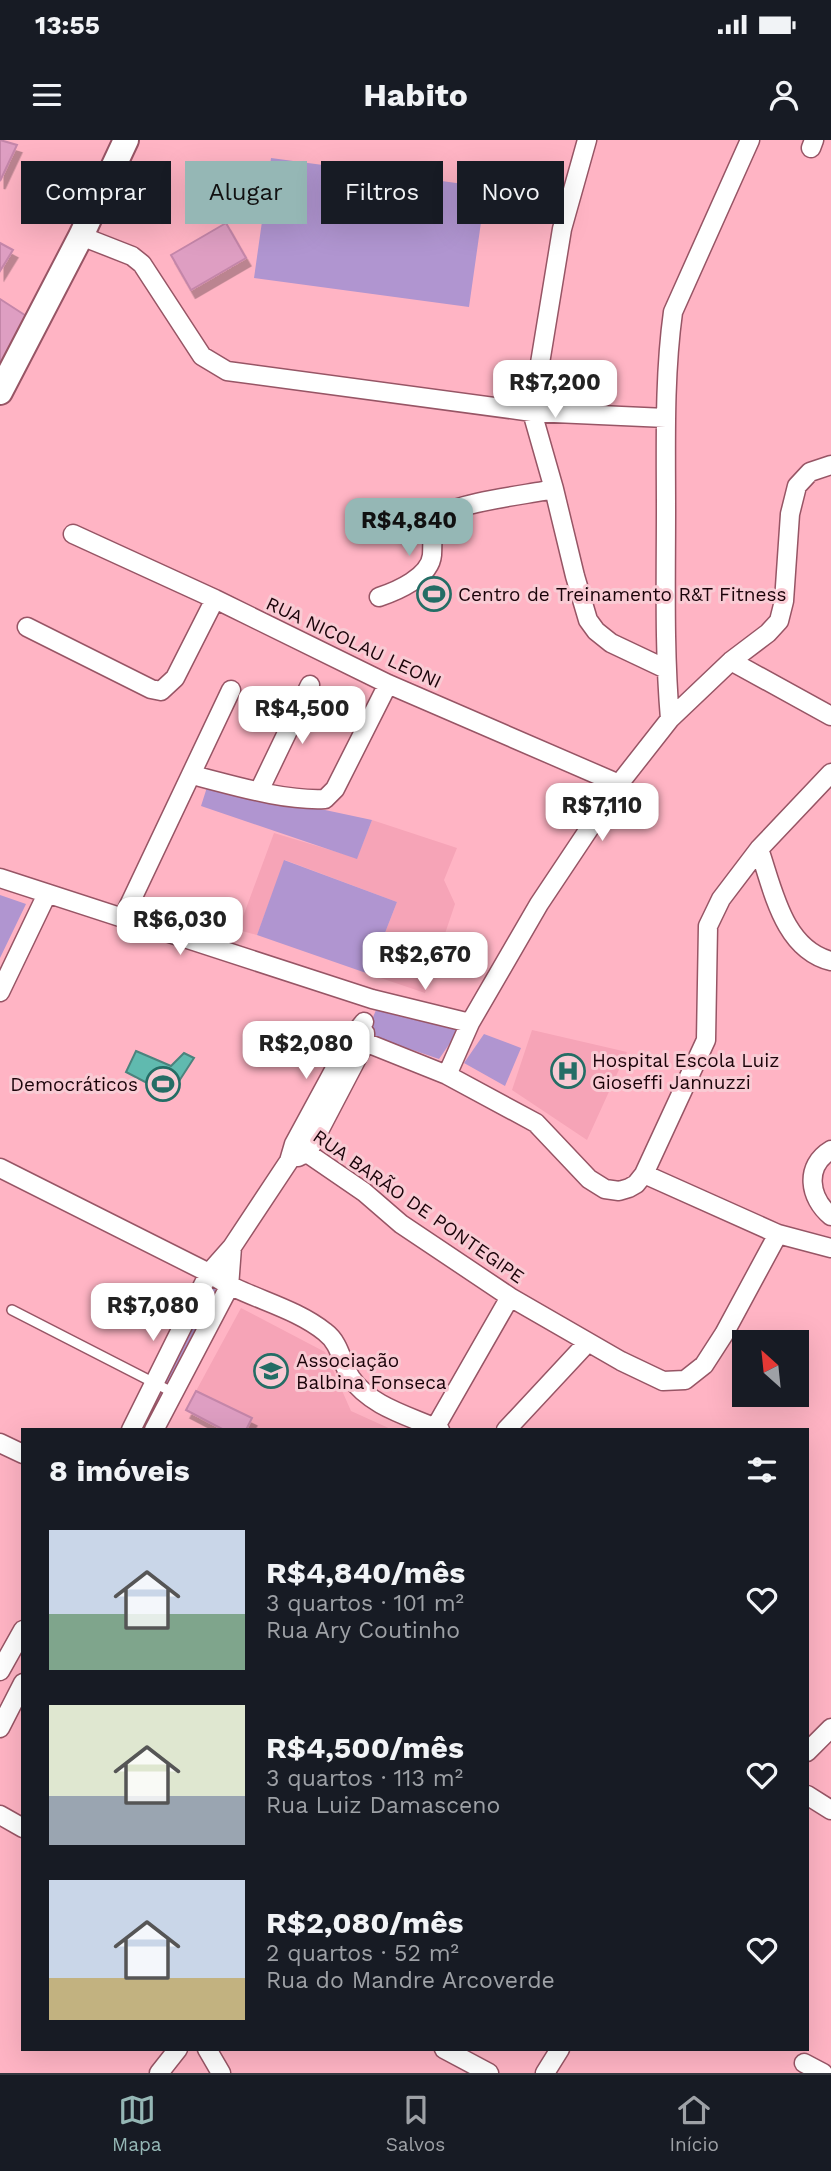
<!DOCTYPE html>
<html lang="pt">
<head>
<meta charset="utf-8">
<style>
	:root { --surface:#171b24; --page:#20242c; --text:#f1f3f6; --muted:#9ea1a6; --line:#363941; --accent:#95b7b5 }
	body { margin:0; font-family:"Work Sans",sans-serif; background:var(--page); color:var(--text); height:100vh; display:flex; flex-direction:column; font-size:26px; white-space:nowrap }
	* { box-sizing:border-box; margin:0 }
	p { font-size:23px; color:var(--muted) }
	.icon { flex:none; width:38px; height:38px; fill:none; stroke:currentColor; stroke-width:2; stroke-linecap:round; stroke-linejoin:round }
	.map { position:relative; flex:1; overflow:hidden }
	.details { position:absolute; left:21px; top:1288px; width:788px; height:623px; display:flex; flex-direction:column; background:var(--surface); border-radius:0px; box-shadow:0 7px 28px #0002 }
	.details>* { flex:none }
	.hud { position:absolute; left:21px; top:21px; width:789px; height:63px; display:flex; gap:14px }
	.needle { width:46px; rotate:333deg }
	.controls { position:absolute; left:732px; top:1190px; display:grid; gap:14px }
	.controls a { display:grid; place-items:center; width:77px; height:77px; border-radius:0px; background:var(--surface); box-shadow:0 7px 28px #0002; font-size:35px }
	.price { position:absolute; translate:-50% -60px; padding:0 16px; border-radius:14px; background:#fff; color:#222; font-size:23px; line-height:46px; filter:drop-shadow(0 2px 4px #0008) }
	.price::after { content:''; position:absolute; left:50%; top:42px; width:21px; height:16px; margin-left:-10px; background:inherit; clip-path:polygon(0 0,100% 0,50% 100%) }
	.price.current { background:var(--accent); color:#111 }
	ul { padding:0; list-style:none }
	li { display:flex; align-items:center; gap:21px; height:175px; padding:0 28px }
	li span { display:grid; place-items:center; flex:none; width:196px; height:140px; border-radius:0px; color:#555 }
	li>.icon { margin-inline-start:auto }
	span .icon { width:84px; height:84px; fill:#fffc; stroke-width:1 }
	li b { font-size:30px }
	h2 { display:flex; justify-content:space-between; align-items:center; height:84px; padding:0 28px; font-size:30px }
	.chip { padding:0 24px; border-radius:0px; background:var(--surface); box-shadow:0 7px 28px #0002; font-size:24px; line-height:63px }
	.chip.current { background:var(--accent); color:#111 }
	.status { display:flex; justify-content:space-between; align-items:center; height:49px; padding:0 35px; background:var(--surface); direction:ltr }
	.status svg { height:19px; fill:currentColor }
	header { display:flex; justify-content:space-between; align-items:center; height:91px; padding:0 28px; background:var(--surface); font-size:32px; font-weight:700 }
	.dock { display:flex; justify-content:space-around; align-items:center; height:98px; border-top:2px solid var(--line); background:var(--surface); font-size:19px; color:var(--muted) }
	.dock a { display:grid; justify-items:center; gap:4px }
	.dock .current { color:var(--accent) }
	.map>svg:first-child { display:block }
	.built { fill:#f6a4b7 }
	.green { fill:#b095d0 }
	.water { fill:#60baaf; stroke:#4b837d; stroke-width:2 }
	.building { fill:#de9ec2; stroke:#c486a9; stroke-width:2; filter:url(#shadow) }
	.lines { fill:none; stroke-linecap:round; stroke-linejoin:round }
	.lane-casing { stroke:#975565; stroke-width:12 }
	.street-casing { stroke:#975565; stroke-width:21 }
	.secondary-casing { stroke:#975565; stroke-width:28 }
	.lane { stroke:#fff; stroke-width:9 }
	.street { stroke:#fff; stroke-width:18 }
	.secondary { stroke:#fff; stroke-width:24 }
	.labels { text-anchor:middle; stroke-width:6; stroke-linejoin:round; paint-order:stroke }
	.poi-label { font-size:19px; fill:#1a0309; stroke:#f9cbd4; text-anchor:start }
	.street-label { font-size:19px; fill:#1a0309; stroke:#f9cbd4 }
</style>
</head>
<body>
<div class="status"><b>13:55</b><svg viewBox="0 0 49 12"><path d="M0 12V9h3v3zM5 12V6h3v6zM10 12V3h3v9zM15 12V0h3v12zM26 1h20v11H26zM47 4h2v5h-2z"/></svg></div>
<header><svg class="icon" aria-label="menu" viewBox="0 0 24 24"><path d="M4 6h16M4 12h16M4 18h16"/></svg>Habito<svg class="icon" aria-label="person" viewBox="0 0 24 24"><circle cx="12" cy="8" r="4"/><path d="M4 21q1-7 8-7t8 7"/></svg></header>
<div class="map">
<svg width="831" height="1933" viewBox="0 0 831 1933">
	<defs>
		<filter id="shadow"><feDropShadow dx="4.5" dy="8" stdDeviation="0" flood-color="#0004"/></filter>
	</defs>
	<rect width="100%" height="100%" fill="#ffb4c4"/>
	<path class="built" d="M372,680L457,708L444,740L455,764L425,853L369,834L397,762L285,720L257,795L238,790L274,693L357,718Z
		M532,890L627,912L587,1000L512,950Z
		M241,1168L325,1212L351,1271L393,1290H246L252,1278L196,1251Z"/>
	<path class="green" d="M271,18L486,47L469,167L254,138Z
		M209,641L297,664L372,680L357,719L201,666Z
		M284,720L397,762L369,834L257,795Z
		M0,755L26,764L0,818Z
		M376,870L462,886L439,919L366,894Z
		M484,894L521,908L505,946L464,923Z
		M210,1137L219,1143L144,1290H134Z"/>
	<path class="water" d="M136,911L171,926L184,913L194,918L170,955L126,932Z"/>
	<path class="building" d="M0,0L17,5L0,41Z
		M226,83L246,118L191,150L171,115Z
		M0,103L13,110L0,131Z
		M0,159L31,179L0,246Z
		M196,1251L252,1278L246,1290H224L186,1270Z"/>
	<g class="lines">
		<g class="lane-casing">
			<path id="lane" d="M12,1170L174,1253"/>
		</g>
		<g class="street-casing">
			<path id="street" d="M587,0L562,89L532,272L554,349L575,436L588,480L596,491L611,503L666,529
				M811,8L814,0
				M81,96L132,116L142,124L202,216L227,231L532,272L666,278
				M73,394L215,459L388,544L619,644
				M379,457C397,451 430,437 432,415C433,399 430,387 443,375C458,362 532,354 554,349
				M27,487L151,549L161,551L175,538L215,459
				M731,521L831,576
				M670,579C664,509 666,440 666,370C666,304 664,237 673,172L750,0
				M192,635C233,645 282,661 325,659L335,649L388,544
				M259,651L310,545
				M759,709C773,749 783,809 831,821
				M0,738L372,859L470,883
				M123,778L231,550
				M0,852L47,754
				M352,897L447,935L536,983L589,1039L605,1049L619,1051L629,1048L636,1044L644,1034L706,900L708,786L721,759L759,709L831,633
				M447,935L470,883L539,764L619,644L670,579L731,521L768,493L779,481L784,461L790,374L797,346L810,332L831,325
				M294,1004L364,1052L401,1084L510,1157L621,1221L663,1241L685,1240L704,1225L724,1194L778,1094
				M831,1010C804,1026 809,1058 831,1076
				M298,1017L308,1012L365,903V893
				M0,1028L209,1133C245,1158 291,1165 325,1192C341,1204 341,1223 351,1238C371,1267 410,1276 440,1290
				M644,1034L778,1094L831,1108
				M435,1288L510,1157
				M131,1290L209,1133L232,1107L289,1021L294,1004L352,897L364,882
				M154,1290L229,1147L232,1107
				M506,1290L588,1202
				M0,1303L23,1314
				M0,1531L23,1490
				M0,1588L23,1543
				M807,1612L831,1588
				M807,1655L831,1670
				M0,1675L23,1688
				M207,1909L221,1933
				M444,1909L489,1933
				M804,1923L823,1933
				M159,1933L178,1909
				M545,1933L560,1909"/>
		</g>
		<g class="secondary-casing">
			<path id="secondary" d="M0,252L81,96L126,0"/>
		</g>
		<use href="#lane" class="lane"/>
		<use href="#street" class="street"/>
		<use href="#secondary" class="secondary"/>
	</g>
	<defs>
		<g id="stadium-ring" transform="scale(1.75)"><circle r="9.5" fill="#f9cbd4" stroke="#246d65" stroke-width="1.5"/><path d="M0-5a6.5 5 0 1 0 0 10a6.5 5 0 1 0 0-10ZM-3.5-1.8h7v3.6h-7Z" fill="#246d65"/></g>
		<g id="hospital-ring" transform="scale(1.75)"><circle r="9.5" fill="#f9cbd4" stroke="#246d65" stroke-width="1.5"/><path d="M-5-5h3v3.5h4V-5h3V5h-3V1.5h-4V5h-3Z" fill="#246d65"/></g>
		<g id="school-ring" transform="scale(1.75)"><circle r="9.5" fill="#f9cbd4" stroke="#246d65" stroke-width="1.5"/><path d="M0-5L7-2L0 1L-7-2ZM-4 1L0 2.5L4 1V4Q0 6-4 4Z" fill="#246d65"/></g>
	</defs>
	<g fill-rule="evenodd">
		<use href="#stadium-ring" x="434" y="454"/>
		<use href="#hospital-ring" x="568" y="931"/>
		<use href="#stadium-ring" x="163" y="944"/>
		<use href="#school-ring" x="271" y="1231"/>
	</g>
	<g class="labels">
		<g class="poi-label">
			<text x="458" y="461">Centro de Treinamento R&amp;T Fitness</text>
			<text x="592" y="927">Hospital Escola Luiz<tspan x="592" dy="22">Gioseffi Jannuzzi</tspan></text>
			<text x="138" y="951" text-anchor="end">Democráticos</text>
			<text x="296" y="1227">Associação<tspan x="296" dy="22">Balbina Fonseca</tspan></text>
		</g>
		<g class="street-label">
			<text transform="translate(354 502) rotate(25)" y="7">RUA NICOLAU LEONI</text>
			<text transform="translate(419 1066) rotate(35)" y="7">RUA BARÃO DE PONTEGIPE</text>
		</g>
	</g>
</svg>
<div class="controls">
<a><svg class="needle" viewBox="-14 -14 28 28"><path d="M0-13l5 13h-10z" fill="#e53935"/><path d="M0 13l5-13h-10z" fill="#9ea1a6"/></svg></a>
</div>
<b class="price" style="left:555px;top:280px">R$7,200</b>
<b class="price current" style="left:409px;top:418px">R$4,840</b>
<b class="price" style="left:302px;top:606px">R$4,500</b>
<b class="price" style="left:602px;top:703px">R$7,110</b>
<b class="price" style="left:180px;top:817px">R$6,030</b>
<b class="price" style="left:425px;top:852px">R$2,670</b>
<b class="price" style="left:306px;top:941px">R$2,080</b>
<b class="price" style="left:153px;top:1203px">R$7,080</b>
<div class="hud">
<a class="chip">Comprar</a>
<a class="chip current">Alugar</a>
<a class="chip">Filtros</a>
<a class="chip">Novo</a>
</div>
<section class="details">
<h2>8 imóveis<svg class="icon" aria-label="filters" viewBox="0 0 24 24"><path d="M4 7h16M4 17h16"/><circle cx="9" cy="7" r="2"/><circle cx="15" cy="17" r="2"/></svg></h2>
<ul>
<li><span style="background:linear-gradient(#c9d6e8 60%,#7fa58c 0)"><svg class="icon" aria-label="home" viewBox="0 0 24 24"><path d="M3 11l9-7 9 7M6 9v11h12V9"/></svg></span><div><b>R$4,840/mês</b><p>3 quartos · 101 m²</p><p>Rua Ary Coutinho</p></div><svg class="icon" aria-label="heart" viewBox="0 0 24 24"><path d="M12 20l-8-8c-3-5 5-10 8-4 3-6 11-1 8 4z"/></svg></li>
<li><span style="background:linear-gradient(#dfe7d0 65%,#9aa5b1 0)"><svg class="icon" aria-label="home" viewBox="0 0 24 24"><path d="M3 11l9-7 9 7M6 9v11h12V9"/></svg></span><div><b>R$4,500/mês</b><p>3 quartos · 113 m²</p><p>Rua Luiz Damasceno</p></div><svg class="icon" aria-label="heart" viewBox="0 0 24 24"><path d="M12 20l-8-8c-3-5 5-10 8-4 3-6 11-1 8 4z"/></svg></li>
<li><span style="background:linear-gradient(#c9d6e8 70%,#c2b280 0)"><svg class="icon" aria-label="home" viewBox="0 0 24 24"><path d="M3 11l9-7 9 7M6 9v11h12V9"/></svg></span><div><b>R$2,080/mês</b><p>2 quartos · 52 m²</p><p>Rua do Mandre Arcoverde</p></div><svg class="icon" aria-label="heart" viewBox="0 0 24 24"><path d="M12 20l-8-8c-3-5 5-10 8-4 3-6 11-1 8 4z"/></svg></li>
</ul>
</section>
</div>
<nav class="dock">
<a class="current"><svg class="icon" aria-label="map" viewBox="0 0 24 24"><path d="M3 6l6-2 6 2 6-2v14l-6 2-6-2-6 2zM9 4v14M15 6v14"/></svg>Mapa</a>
<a><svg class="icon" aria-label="saved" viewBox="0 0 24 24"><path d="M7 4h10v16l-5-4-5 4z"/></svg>Salvos</a>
<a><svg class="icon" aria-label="home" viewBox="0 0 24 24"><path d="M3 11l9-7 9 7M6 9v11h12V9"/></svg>Início</a>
</nav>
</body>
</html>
